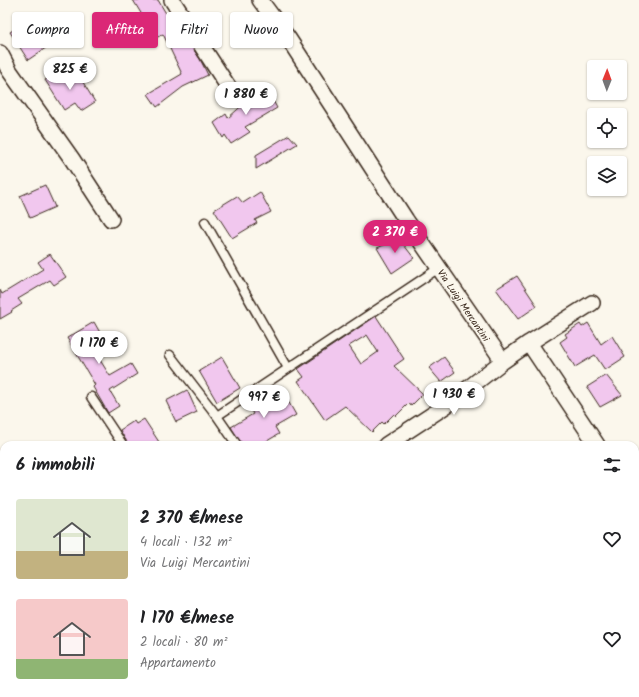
<!DOCTYPE html>
<html lang="it">
<head>
<meta charset="utf-8">
<style>
	:root { --surface:#fff; --page:#f2f2f2; --text:#202124; --muted:#757577; --accent:#db2777 }
	body { margin:0; font-family:Kalam,sans-serif; background:var(--page); color:var(--text); height:100vh; display:flex; flex-direction:column; font-size:15px; white-space:nowrap }
	* { box-sizing:border-box; margin:0 }
	p { font-size:13px; color:var(--muted) }
	.icon { flex:none; width:22px; height:22px; fill:none; stroke:currentColor; stroke-width:2; stroke-linecap:round; stroke-linejoin:round }
	.map { position:relative; flex:1; overflow:hidden }
	.drawer { position:absolute; left:0px; top:441px; width:639px; height:256px; display:flex; flex-direction:column; background:var(--surface); border-radius:12px 12px 0 0; box-shadow:0 1px 3px #0004 }
	.drawer>* { flex:none }
	.guide { position:absolute; left:12px; top:12px; width:400px; height:36px; display:flex; gap:8px }
	.needle { width:26px; rotate:1deg }
	.controls { position:absolute; left:587px; top:60px; display:grid; gap:8px }
	.controls a { display:grid; place-items:center; width:40px; height:40px; border-radius:4px; background:var(--surface); box-shadow:0 1px 3px #0004; font-size:20px }
	.price { position:absolute; translate:-50% -34px; padding:0 9px; border-radius:14px; background:#fff; color:#222; font-size:13px; line-height:26px; filter:drop-shadow(0 1px 2px #0008) }
	.price::after { content:''; position:absolute; left:50%; top:24px; width:12px; height:9px; margin-left:-6px; background:inherit; clip-path:polygon(0 0,100% 0,50% 100%) }
	.price.active { background:var(--accent); color:#fff }
	ul { padding:0; list-style:none }
	li { display:flex; align-items:center; gap:12px; height:100px; padding:0 16px }
	li span { display:grid; place-items:center; flex:none; width:112px; height:80px; border-radius:4px; color:#555 }
	li>.icon { margin-inline-start:auto }
	span .icon { width:48px; height:48px; fill:#fffc; stroke-width:1 }
	li b { font-size:17px }
	h2 { display:flex; justify-content:space-between; align-items:center; height:48px; padding:0 16px; font-size:17px }
	.pill { padding:0 14px; border-radius:4px; background:var(--surface); box-shadow:0 1px 3px #0004; font-size:14px; line-height:36px }
	.pill.active { background:var(--accent); color:#fff }
	.map>svg:first-child { display:block }
	.building { fill:#f1c7ee; stroke:#3b2a1e; fill-rule:evenodd }
	.lines { fill:none; stroke-linecap:round; stroke-linejoin:round }
	.service-casing { stroke:#3b2a1e; stroke-width:11 }
	.minor-casing { stroke:#3b2a1e; stroke-width:18 }
	.service { stroke:#fbf7ec; stroke-width:8 }
	.minor { stroke:#fbf7ec; stroke-width:15 }
	.labels { text-anchor:middle; stroke-width:3; stroke-linejoin:round; paint-order:stroke }
	.street-label { font-size:10px; fill:#3b2a1e; stroke:#fbf7ec }
</style>
</head>
<body>
<div class="map">
<svg width="639" height="697" viewBox="0 0 639 697">
	<rect width="100%" height="100%" fill="#fbf7ec"/>
	<filter id="ink" filterUnits="userSpaceOnUse"><feTurbulence type="fractalNoise" baseFrequency=".025" numOctaves="2"/><feDisplacementMap in="SourceGraphic" scale="8" xChannelSelector="R" yChannelSelector="G"/><feConvolveMatrix kernelMatrix="1 2 1 2 8 2 1 2 1" color-interpolation-filters="sRGB"/></filter>
	<g filter="url(#ink)">
		<path class="building" d="M133,0H158L183,42L187,40L200,59L208,75L183,87L157,107L148,94L182,74L163,34L156,38Z
			M34,16L53,43L28,60L10,32Z
			M64,69L70,79L78,74L95,102L81,111L75,103L64,110L45,80Z
			M263,88L272,99L277,108L245,127L250,132L231,144L225,135L223,138L214,123L226,114L228,118L247,101L245,98Z
			M289,135L297,144L256,169V155Z
			M45,185L55,207L30,218L20,196Z
			M260,192L271,212L255,220L257,223L232,238L214,210L237,196L243,203Z
			M397,236L414,258L392,273L377,248L391,242Z
			M50,254L66,277L54,285L50,280L18,299L22,304L11,311L12,312L0,319V290L2,294L43,269L38,262Z
			M517,276L537,306L518,319L496,289Z
			M376,316L404,359L394,366L423,394L411,406L409,403L396,416L394,414L384,424L382,422L372,432L345,406L325,420L298,381L304,377L298,369ZM367,335L378,352L361,364L349,346Z
			M94,322L107,345L95,352L110,376L131,364L137,374L110,391L119,406L108,413L93,387L95,385L67,338Z
			M588,323L601,344L612,336L625,357L605,370L595,355L575,367L560,342L567,337L565,334L580,324L582,327Z
			M222,357L240,388L217,402L199,371Z
			M444,357L455,372L441,382L429,368Z
			M606,375L622,395L600,407L587,387Z
			M280,387L296,415L275,427L279,434L260,445H242L231,427L253,414L247,403L256,396L258,399Z
			M187,390L197,412L176,422L166,401Z
			M144,419L161,445H128L120,430L134,421L136,424Z"/>
		<g class="lines">
			<g class="service-casing">
				<path id="service" d="M205,222L288,368
					M170,355L217,416
					M91,397L123,445
					M237,445L217,416L439,268"/>
			</g>
			<g class="minor-casing">
				<path id="minor" d="M172,0L229,88
					M260,0L288,38L406,220L503,361L529,343L597,445
					M0,53L9,70L72,159L111,219
					M529,343L592,303
					M386,445L447,405L503,361
					M635,503L639,509
					M0,602L4,608
					M635,667L639,664
					M62,693L65,697
					M499,693L502,697
					M589,697L595,693"/>
			</g>
			<use href="#service" class="service"/>
			<use href="#minor" class="minor"/>
		</g>
	</g>
	<g class="labels">
		<g class="street-label">
			<text transform="translate(464 305) rotate(56)" y="4">Via Luigi Mercantini</text>
		</g>
	</g>
</svg>
<div class="controls">
<a><svg class="needle" viewBox="-14 -14 28 28"><path d="M0-13l5 13h-10z" fill="#e53935"/><path d="M0 13l5-13h-10z" fill="#757577"/></svg></a>
<a><svg class="icon" aria-label="locate" viewBox="0 0 24 24"><circle cx="12" cy="12" r="6"/><path d="M12 2v4M12 18v4M2 12h4M18 12h4"/></svg></a>
<a><svg class="icon" aria-label="layers" viewBox="0 0 24 24"><path d="M12 4l9 5-9 5-9-5zM3 14l9 5 9-5"/></svg></a>
</div>
<b class="price" style="left:70px;top:91px">825 €</b>
<b class="price" style="left:246px;top:116px">1 880 €</b>
<b class="price active" style="left:395px;top:254px">2 370 €</b>
<b class="price" style="left:99px;top:365px">1 170 €</b>
<b class="price" style="left:454px;top:416px">1 930 €</b>
<b class="price" style="left:264px;top:419px">997 €</b>
<div class="guide">
<a class="pill">Compra</a>
<a class="pill active">Affitta</a>
<a class="pill">Filtri</a>
<a class="pill">Nuovo</a>
</div>
<section class="drawer">
<h2>6 immobili<svg class="icon" aria-label="filters" viewBox="0 0 24 24"><path d="M4 7h16M4 17h16"/><circle cx="9" cy="7" r="2"/><circle cx="15" cy="17" r="2"/></svg></h2>
<ul>
<li><span style="background:linear-gradient(#dfe7d0 65%,#c2b280 0)"><svg class="icon" aria-label="home" viewBox="0 0 24 24"><path d="M3 11l9-7 9 7M6 9v11h12V9"/></svg></span><div><b>2 370 €/mese</b><p>4 locali · 132 m²</p><p>Via Luigi Mercantini</p></div><svg class="icon" aria-label="heart" viewBox="0 0 24 24"><path d="M12 20l-8-8c-3-5 5-10 8-4 3-6 11-1 8 4z"/></svg></li>
<li><span style="background:linear-gradient(#f6c9c9 75%,#8fb573 0)"><svg class="icon" aria-label="home" viewBox="0 0 24 24"><path d="M3 11l9-7 9 7M6 9v11h12V9"/></svg></span><div><b>1 170 €/mese</b><p>2 locali · 80 m²</p><p>Appartamento</p></div><svg class="icon" aria-label="heart" viewBox="0 0 24 24"><path d="M12 20l-8-8c-3-5 5-10 8-4 3-6 11-1 8 4z"/></svg></li>
</ul>
</section>
</div>
</body>
</html>
